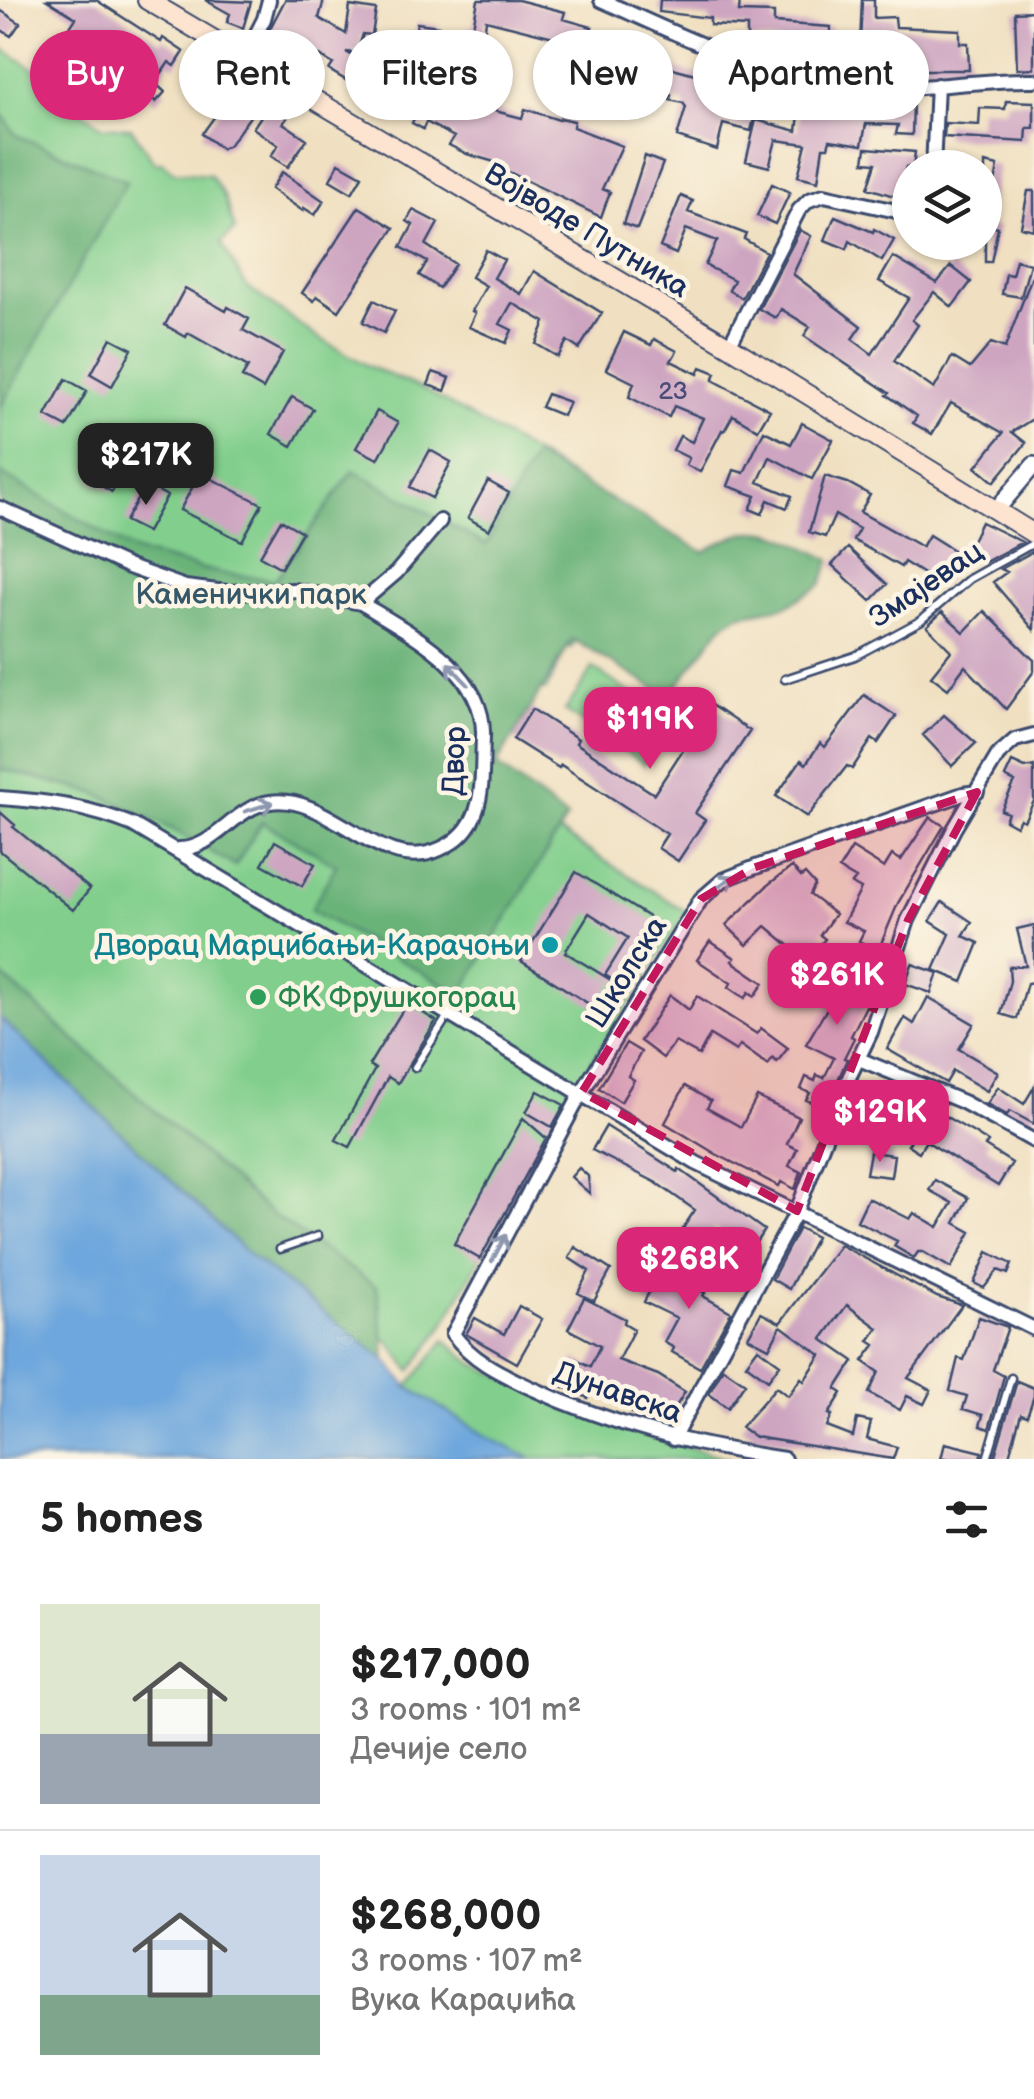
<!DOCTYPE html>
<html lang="en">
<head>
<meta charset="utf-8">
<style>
	:root { --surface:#fff; --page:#f2f2f2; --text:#222; --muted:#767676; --line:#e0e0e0; --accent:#db2777 }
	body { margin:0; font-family:"Balsamiq Sans",sans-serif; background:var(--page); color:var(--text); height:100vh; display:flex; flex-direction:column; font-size:38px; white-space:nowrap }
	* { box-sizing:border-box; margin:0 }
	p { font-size:32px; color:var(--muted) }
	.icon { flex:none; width:55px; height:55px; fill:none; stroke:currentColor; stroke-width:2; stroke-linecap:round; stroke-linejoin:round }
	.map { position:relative; height:1459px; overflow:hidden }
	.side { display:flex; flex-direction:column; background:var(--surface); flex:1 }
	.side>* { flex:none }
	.top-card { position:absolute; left:30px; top:30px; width:975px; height:90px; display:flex; gap:20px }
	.fabs { position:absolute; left:892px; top:150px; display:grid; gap:20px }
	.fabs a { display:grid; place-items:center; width:110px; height:110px; border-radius:50%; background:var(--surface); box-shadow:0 2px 8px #0004; font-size:50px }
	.price { position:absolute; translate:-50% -85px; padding:0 22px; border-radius:20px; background:var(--accent); color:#fff; font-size:32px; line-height:65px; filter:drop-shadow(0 2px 5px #0008) }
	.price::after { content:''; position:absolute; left:50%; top:60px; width:30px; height:22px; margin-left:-15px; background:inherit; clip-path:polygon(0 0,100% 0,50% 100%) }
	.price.on { background:#222; color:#fff }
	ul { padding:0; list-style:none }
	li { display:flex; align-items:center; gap:30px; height:250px; padding:0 40px }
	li+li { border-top:2px solid var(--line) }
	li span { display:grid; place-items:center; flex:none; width:280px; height:200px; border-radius:0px; color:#555 }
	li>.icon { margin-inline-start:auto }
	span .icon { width:120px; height:120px; fill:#fffc; stroke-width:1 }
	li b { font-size:42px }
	h2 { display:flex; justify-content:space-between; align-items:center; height:120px; padding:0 40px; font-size:42px }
	.pill { padding:0 35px; border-radius:45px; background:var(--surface); box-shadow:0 2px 8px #0004; font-size:35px; line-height:90px }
	.pill.on { background:var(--accent); color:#fff }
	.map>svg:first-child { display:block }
	.green { fill:#82cf8d; stroke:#4e7f76; stroke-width:2.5 }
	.forest { fill:#69b278; stroke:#42706b; stroke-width:2.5 }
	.water { fill:#6ea7dd; stroke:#446b9e; stroke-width:2.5 }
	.building { fill:#cea5c1 }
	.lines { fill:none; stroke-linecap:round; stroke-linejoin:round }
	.service-casing { stroke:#3b4a6d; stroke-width:11 }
	.minor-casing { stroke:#3b4a6d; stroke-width:18 }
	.tertiary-casing { stroke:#3b4a6d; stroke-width:20 }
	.secondary-casing { stroke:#3b4a6d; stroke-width:22 }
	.service { stroke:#fff; stroke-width:6 }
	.minor { stroke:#fff; stroke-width:12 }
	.tertiary { stroke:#fff; stroke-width:15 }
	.secondary { stroke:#fde4d0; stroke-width:18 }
	.oneway { stroke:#8d97ae }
	.marked { fill:#c2185b; fill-opacity:0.2; stroke:#c2185b; stroke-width:8; stroke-dasharray:20 12; stroke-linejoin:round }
	.culture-dot { fill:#0f9aa8; stroke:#fcf5e5; stroke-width:4 }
	.leisure-dot { fill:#2e9e5b; stroke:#fcf5e5; stroke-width:4 }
	.labels { text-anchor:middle; stroke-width:9; stroke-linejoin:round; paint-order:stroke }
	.number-label { font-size:25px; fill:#484c77 }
	.street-label { font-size:30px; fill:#1b2f5e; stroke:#fcf5e5 }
	.park-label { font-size:30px; fill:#35576a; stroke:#fcf5e5 }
	.culture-label { font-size:30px; fill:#0d838f; stroke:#fcf5e5; text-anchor:end }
	.leisure-label { font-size:30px; fill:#27864d; stroke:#fcf5e5; text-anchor:start }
</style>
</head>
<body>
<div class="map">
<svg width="1034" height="1459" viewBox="0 0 1034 1459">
	<rect width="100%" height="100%" fill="#fcf5e5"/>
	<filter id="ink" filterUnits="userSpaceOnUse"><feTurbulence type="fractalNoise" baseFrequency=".01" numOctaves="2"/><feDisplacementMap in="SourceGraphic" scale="20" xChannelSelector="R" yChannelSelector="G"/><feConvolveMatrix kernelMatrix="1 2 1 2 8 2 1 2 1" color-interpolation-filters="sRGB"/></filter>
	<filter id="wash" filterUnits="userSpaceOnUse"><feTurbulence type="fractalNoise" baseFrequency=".0048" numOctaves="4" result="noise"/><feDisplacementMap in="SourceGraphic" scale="40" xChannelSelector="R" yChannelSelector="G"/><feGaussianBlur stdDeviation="2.25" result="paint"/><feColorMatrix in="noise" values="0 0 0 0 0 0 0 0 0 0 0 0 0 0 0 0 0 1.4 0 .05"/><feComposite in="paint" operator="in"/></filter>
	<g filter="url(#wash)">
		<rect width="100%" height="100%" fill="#f0e0c1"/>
		<path class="green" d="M0,47L64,88L77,108L102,126L131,128L155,163L162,162L174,172L210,175L224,196L235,230L221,243L246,286L314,335L370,367L425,390L504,436L565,472L614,509L581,633L571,648L568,646L546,690L532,689L501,697L493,791L687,912L573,1091L442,1328L411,1371L390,1343L0,1000Z
			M593,668L672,721L644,764L565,711Z
			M445,1340L474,1364L620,1428L730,1459H532L489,1438L408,1387Z"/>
		<path class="forest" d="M0,111L16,135L127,181L0,408Z
			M534,456L704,552C763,516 774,533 831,560L821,585L786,606L739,615L721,627L669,697L572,639L496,765L567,818L461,994L311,910L336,865L262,822L235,866L174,830L95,793L0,769V473L136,552L219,573L275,580L353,470L486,545Z
			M0,974L270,1213L377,1287L386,1360L249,1255L0,1018Z"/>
		<path class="water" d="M0,1018L249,1255L386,1360L408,1387L489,1438L532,1459H0Z"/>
		<g id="blocks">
			<path class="building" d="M47,0H96L161,42L163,38L184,52L175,66L169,62L155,83L165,92L156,102L144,91L141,95L131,88L143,69L102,43L89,66L103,75L93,90L49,60L76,18Z
				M205,0L251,2L243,28L227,22L230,14Z
				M285,0H324L319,18L346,34L350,6L376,10L372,35L363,34L357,53L346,52L406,89L394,109L329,70L333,64L295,41L289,52L265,38Z
				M478,0H518L565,12L563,19L592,27L589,38L645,54L644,60L702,76L700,85L758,101L751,131L723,124L717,150L677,137L686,107L683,103L670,100L671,95L638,87L631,110L610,104L617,76L591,70L592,66L586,65L587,60L561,53L565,40L486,20L481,56L466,54L469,27H473Z
				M660,0H740L739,12L774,13V23L831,27L830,47L860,45L862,0H874V18L895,17L896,27L960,30V43H968L969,70H911V66L836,72L835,59L798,57V50L782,49V41L747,39V27L710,25V18L659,12Z
				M0,10L20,23L11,36L0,29Z
				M1034,11V68L1017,69L1015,12Z
				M417,23L439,26L435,55L427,51L422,61L405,59L408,33L415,34Z
				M210,66L226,78L215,100L196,86Z
				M437,66L464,70L462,92L499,112L522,118L525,109L559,120L560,118L574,121L573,127L622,146L602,189L610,192L601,217L503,169L505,165L467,154L449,145L454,137L426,122L423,129L412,123Z
				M228,98L251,115L230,144L222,149L202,134Z
				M1006,101L1034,102V128H1027L1026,142L944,137L945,123L979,125L980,108L1005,109Z
				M885,102L913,103L912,135L896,134L898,125L866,124L862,145L830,140L828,147H823L818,181L798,176L806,144L776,140L769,167L746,161L756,120L797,131L800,107L843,112L844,109L885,116Z
				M268,106L287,118L283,123L307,139L288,167L271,156L278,145L253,128Z
				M866,148L915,152L913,168L906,167L897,197L868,188L876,163L864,162Z
				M645,156L663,163L637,229L623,224Z
				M339,163L362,176L352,193L330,180Z
				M985,163L998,166L992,201L985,200Z
				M282,172L324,201L315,215L304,208L303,211L271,189Z
				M772,184L790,192L775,224L757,216Z
				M1028,191H1034V230L1021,227Z
				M681,196L693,201L688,212L746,234L744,239L766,252L742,298L729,290L734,280L705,265L717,241L686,229L676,254L660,247Z
				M359,207L394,228L339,311L317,296L314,301L302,293Z
				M413,210L438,223L426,245L455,264L439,288L419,275L427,262L401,247L413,225L407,221Z
				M835,216L873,232L874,229L894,240L882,261L850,241L847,249L825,240Z
				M985,224L998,227L991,262H985Z
				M800,230L811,236L793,274L861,326L852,339L872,354L909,298L879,281L893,257L937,283L951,266L971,282L952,307L934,292L912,320L918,325L894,361L934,389L952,357L970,368L991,343L1005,348L1034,271V418L1012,432L1026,443L994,482L976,467L1003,433L951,403L932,434L913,423L917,416L887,395L889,393L804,336L810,327L781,309L776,318L759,309Z
				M486,250L504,260L494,278L521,294L534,271L602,313L579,349L567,341L558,357L536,344L545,322L512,303L500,324L512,330L506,343L469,327L475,313L472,311L486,286L471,277Z
				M1016,260L1030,264L1021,297L1002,294L1006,274L1012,275Z
				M185,288L226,311L228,307L249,319L243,330L283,352L263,389L242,377L248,367L188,333L186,337L165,325Z
				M374,300L395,311L384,333L363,322Z
				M624,332L651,345L654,339L677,351L671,361L698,374L701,367L716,373L713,380L770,410L758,430L733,415L724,431L722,430L700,472L686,465L689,458L673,450L680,436L692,442L703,418L674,406L669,417L629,397L634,383L606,369Z
				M111,338L132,349L112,386L91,374Z
				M433,372L450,378L445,391L428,385Z
				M66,379L87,391L67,427L46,416Z
				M547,394L569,402L563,416L541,407Z
				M292,397L313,409L292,446L271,434Z
				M377,411L398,423L378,459L356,448Z
				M802,423L833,440L812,479L770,457L758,482L792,496L787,508L768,500L762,514L750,509L756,496L728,486L734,470L744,473L764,431L791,444Z
				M111,443L132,455L112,492L91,480Z
				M430,450L451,462L432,498L410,487Z
				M200,473L262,504L242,541L180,510Z
				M825,476L848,483L870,495L860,512L922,547L929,535L961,555L943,586L904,562L901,567L853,540L859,529L835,515L825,537L809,532Z
				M488,481L509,493L489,530L468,518Z
				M146,484L167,496L147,532L125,521Z
				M281,520L302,532L281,568L260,556Z
				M981,522L1022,542L985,562L966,553Z
				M848,548L887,584L871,601L832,565Z
				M1034,551V630L993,582L1007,572L1001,569Z
				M984,611L1034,660V671L1006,709L965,666L948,689L931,676L951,651L927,626L942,612L964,632Z
				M864,695L896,716L878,743L872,739L852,769L847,766L807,817L776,796L801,760L806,764L820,743L825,747Z
				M705,701L750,731L695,813L705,820L678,861L658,848L667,834L561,765L559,768L513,739L532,709L578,739L576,743L654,794L697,728L690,724Z
				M944,715L976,743L952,766L923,735Z
				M1012,762L1025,768L1034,766V801L1024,821L1020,819L1016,826L1005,820L1008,813L1001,810L1015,782L1005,777Z
				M0,812L15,825L13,827L90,889L73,910L0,851Z
				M930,817L944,826L898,903L878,951L859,941L864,931L844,922L861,889L852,884L856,879L839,869L852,848L884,868L892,855L901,860Z
				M275,841L315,864L302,886L262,864Z
				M792,867L801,877L805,874L815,885L810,895L835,914L820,935L825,939L820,945L824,948L811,964L766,926L747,945L726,925L769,884Z
				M576,872L663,926L625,988L605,975L628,938L589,913L565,952L614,982L597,1009L521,961Z
				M942,902L972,922L963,936L979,943L963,982L934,970L950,934L930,921Z
				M1034,925V982L1027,983L1017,1019L1001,1014L1010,981L1009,967L1026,966L1017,929Z
				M710,941L735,958L732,961L764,983L755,996L749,992L745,998L729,987L731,983L697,960Z
				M912,964L938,973L931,993L905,984Z
				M815,965L857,987L862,971L879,977L869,1007L866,1006L851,1036L854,1038L844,1058L847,1059L826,1108L806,1100L810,1093L801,1089L806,1077L815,1081L817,1075L824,1078L834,1058L806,1044L835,995L808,978Z
				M670,995L689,1010L697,996L757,1034L761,1028L788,1048L777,1062L773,1058L768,1065L740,1045L736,1051L710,1035L699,1055L675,1042L663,1058L640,1041Z
				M928,997L974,1024L959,1049L998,1072L987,1091L953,1071L946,1083L887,1049L905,1018L914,1024Z
				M407,1003L436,1021L398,1083L388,1077L350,1147L336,1140L375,1069L369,1065Z
				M626,1043L641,1052L628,1076L634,1080L621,1102L599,1088Z
				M685,1086L711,1101L707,1108L741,1127L757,1097L799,1117L787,1144L797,1149L789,1166L801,1172L795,1189L781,1182L779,1186L716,1154L665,1123Z
				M856,1087L896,1096L927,1113L931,1108L974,1133L988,1142L985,1146L1012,1163L998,1186L926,1141L919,1152L908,1145L916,1132L875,1111L874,1114L870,1113L867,1122L849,1117Z
				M998,1087L1024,1104L1034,1087V1124L1010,1111L1007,1115L987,1104Z
				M538,1091L564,1105L552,1127L526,1112Z
				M523,1118L546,1138L480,1259L454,1244Z
				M606,1126L678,1172L679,1169L764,1230L750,1252L714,1228L705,1243L683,1228L695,1210L655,1182L592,1150Z
				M870,1152L894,1155L891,1177L866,1174Z
				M579,1168L588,1176L590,1194L571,1177Z
				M935,1180L968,1198L955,1223L971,1232L951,1268L923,1252H918L914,1258L894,1246L897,1241L857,1221L868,1198L910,1219L914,1213L938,1227L952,1203L929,1190Z
				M799,1228L816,1237L789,1289L772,1279Z
				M840,1245L937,1297L962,1305L908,1378L931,1390L924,1404L907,1396L900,1410L869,1393L879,1372L863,1361L875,1345L869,1341L878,1328L847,1305L822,1339L854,1361L836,1389L842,1393L829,1414L832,1415L827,1427L853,1437L857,1419L871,1422L867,1439L897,1447L893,1459L755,1437L741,1427L776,1387L788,1396L801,1378L804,1381L821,1355L781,1326L769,1348L748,1337L761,1313L780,1323Z
				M575,1247L611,1270L594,1301L578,1293L589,1271L569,1258Z
				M988,1252L1012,1264L1008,1274L998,1270L984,1288L974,1283Z
				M689,1256L710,1268L698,1289L705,1293L703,1296L731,1312L700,1368L672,1352L674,1348L664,1342L677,1318L644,1302L655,1280L667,1286Z
				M584,1298L625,1319L624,1323L634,1329L618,1360L658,1375L685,1392L667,1421L632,1413L633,1408L592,1389L588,1398L562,1386L575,1359L590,1366L600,1346L568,1329Z
				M519,1306L542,1319L517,1363L466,1334L475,1318L504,1334Z
				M979,1317L1008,1327L993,1370L1004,1376L989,1429L980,1426L983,1415L963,1409L967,1396L950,1391L958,1358L964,1360Z
				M758,1348L780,1364L768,1380L746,1364Z
				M723,1368L745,1383L728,1408L709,1394Z
				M1017,1381L1034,1388V1396L1027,1416L1021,1414L1008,1459H994Z
				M945,1443L982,1452L980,1459H941Z"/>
		</g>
	</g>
	<g filter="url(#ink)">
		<use href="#blocks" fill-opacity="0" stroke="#3b4a6d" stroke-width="2.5"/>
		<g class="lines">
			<g class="service-casing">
				<path id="service" d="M785,679L855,656L920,621L969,579L1034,543
					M415,1067L449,1014
					M280,1249L318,1236
					M987,1459L1011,1378"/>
			</g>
			<g class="minor-casing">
				<path id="minor" d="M601,0C685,37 770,82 864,88C920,91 977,79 1034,80
					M244,58L264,19L269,0
					M933,168L937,85
					M729,346L799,210L809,200L824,195L910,214
					M0,508L129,567L185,587L226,592L294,590L361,603L396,573L440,521
					M0,798C47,801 89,807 133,825L696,1163L1034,1329
					M178,849C215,850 234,807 270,802C331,793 380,877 440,849C488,828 481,781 483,737C486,671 410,633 361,603
					M859,1059L963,1102L1034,1141
					M673,1439L797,1211L845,1086L871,1032L908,920L954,829L998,755L1015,740L1034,735
					M784,1459C692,1445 613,1426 529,1387C500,1373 473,1361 453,1334L582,1092L701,899L723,880L753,868L963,794L977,792"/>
			</g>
			<g class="tertiary-casing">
				<path id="tertiary" d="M997,509L1034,465"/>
			</g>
			<g class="secondary-casing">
				<path id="secondary" d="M147,0L729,346L1034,534"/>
			</g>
			<use href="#service" class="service"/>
			<use href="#minor" class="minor"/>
			<use href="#tertiary" class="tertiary"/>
			<use href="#secondary" class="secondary"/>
		</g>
		<defs><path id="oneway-shaft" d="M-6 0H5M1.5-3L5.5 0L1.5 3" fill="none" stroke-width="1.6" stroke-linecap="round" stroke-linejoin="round" transform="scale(2.5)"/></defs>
		<g class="oneway">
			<use href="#oneway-shaft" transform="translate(458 674) rotate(-134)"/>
			<use href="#oneway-shaft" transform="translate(259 807) rotate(-18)"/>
			<use href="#oneway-shaft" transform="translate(722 884) rotate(-33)"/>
			<use href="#oneway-shaft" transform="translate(499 1248) rotate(-62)"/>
		</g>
	</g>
	<path class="marked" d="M977,792L908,920L797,1211L582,1092L701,899L753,868Z"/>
	<circle class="culture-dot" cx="550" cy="945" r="10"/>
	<circle class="leisure-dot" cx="258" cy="997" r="10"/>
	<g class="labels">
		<g class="number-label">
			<text x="673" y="399">23</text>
		</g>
		<g class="street-label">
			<text transform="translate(587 230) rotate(31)" y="10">Војводе Путника</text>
			<text transform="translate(926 584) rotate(-34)" y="10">Змајевац</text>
			<text transform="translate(454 761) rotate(-88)" y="10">Двор</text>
			<text transform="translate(626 972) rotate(-58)" y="10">Школска</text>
			<text transform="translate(618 1392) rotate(19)" y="10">Дунавска</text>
		</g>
		<g class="park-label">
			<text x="251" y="604">Каменички парк</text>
		</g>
		<g class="culture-label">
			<text x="530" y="955">Дворац Марцибањи-Карачоњи</text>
		</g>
		<g class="leisure-label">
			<text x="278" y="1007">ФК Фрушкогорац</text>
		</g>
	</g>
</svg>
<div class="fabs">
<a><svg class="icon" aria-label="layers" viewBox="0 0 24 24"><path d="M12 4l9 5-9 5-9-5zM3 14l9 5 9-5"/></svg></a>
</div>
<b class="price on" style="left:146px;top:508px">$217K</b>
<b class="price" style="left:650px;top:772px">$119K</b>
<b class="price" style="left:837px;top:1028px">$261K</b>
<b class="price" style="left:880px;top:1165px">$129K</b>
<b class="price" style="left:689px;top:1312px">$268K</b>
<div class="top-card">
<a class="pill on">Buy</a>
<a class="pill">Rent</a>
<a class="pill">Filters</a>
<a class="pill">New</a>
<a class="pill">Apartment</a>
</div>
</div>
<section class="side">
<h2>5 homes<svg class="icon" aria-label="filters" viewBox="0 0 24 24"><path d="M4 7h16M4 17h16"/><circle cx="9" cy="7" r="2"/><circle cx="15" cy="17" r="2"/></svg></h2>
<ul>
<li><span style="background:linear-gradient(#dfe7d0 65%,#9aa5b1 0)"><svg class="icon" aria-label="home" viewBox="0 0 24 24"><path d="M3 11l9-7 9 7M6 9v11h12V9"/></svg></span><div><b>$217,000</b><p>3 rooms · 101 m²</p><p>Дечије село</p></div></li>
<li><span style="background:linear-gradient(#c9d6e8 70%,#7fa58c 0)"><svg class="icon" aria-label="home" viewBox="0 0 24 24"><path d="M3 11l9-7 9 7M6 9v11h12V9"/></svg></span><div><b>$268,000</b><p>3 rooms · 107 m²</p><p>Вука Караџића</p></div></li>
</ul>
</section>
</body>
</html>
